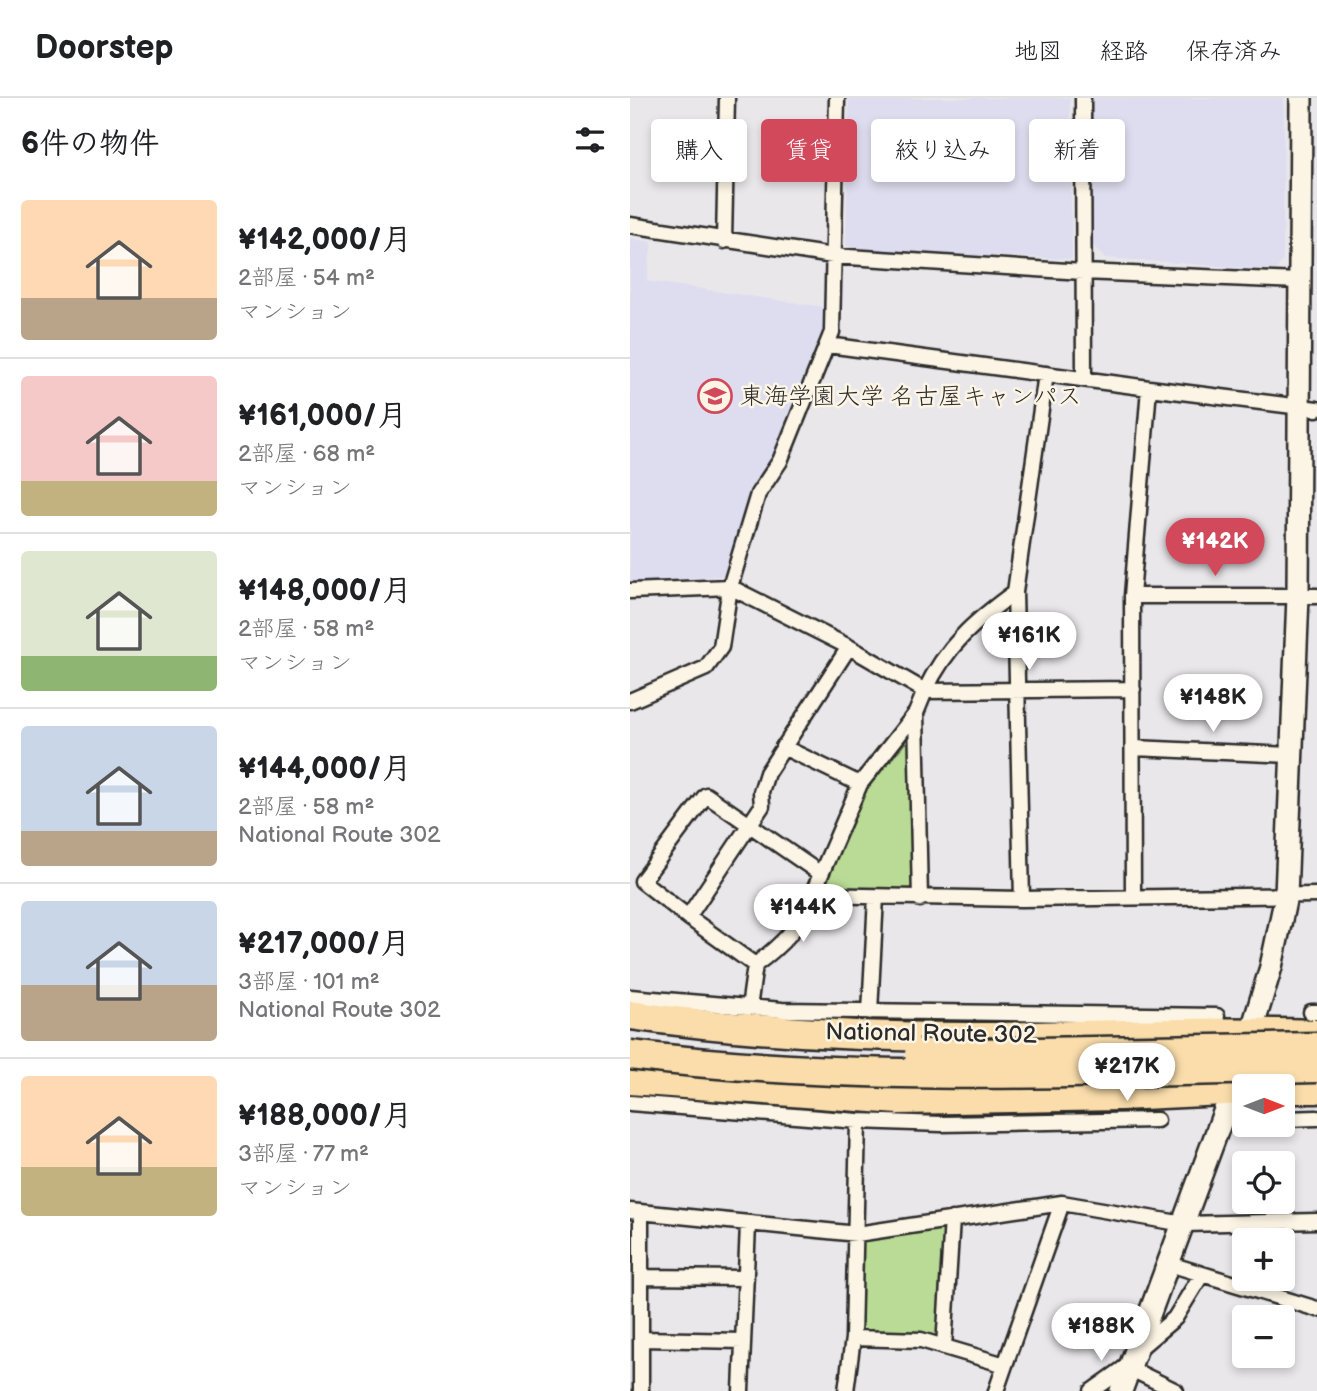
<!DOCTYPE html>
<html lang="ja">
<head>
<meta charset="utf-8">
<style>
	:root { --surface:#fff; --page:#f6f6f6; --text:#202124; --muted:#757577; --line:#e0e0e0; --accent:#d1495b }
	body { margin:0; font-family:"Balsamiq Sans","Klee One",sans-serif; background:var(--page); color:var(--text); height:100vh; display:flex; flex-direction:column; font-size:26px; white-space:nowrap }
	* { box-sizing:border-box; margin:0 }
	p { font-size:23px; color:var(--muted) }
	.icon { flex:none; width:38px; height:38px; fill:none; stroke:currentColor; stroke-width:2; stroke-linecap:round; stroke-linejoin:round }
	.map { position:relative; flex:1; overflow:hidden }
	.side { display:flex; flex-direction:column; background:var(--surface); width:630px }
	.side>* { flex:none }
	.top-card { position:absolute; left:21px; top:21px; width:560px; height:63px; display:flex; gap:14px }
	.needle { width:46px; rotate:90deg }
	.tools { position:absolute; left:602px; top:976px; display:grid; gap:14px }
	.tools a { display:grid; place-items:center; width:63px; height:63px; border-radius:7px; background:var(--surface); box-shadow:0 4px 10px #0003; font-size:35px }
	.price { position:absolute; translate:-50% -60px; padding:0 16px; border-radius:24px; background:#fff; color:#222; font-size:23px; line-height:46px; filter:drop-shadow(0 2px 4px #0008) }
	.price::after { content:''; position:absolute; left:50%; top:42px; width:21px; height:16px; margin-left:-10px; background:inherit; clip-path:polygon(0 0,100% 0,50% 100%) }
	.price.on { background:var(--accent); color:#fff }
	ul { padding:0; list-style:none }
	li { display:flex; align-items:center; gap:21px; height:175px; padding:0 21px }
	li+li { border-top:2px solid var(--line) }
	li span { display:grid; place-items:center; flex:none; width:196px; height:140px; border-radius:7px; color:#555 }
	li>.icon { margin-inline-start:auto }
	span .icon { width:84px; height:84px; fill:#fffc; stroke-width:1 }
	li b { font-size:30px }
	h2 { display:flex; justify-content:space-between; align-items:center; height:84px; padding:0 21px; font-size:30px }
	.chip { padding:0 24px; border-radius:7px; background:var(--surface); box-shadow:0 4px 10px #0003; font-size:24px; line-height:63px }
	.chip.on { background:var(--accent); color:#fff }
	header { display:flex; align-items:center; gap:42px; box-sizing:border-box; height:98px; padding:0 35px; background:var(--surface); border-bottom:2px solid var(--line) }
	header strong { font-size:33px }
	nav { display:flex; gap:38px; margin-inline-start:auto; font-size:24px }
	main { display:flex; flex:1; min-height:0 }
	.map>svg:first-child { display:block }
	.built { fill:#ddddef }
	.green { fill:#b9db95; stroke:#728360; stroke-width:2 }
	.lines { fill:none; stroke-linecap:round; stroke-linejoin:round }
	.street-casing { stroke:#2b2b2b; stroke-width:19 }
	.secondary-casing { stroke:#2b2b2b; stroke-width:26 }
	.highway-casing { stroke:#2b2b2b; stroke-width:33 }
	.street { stroke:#fcf5e5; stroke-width:14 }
	.secondary { stroke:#fcf5e5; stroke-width:21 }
	.highway { stroke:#faddab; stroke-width:28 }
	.highway-bridge-casing { stroke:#2b2b2b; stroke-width:33; stroke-linecap:butt }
	.highway-bridge { stroke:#faddab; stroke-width:28 }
	.labels { text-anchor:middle; stroke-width:5; stroke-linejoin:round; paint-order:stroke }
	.poi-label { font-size:24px; fill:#2b2b2b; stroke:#fcf5e5; text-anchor:start }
	.street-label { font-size:24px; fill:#2b2b2b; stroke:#fcf5e5 }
</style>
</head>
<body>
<header>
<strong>Doorstep</strong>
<nav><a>地図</a><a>経路</a><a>保存済み</a></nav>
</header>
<main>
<section class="side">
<h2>6件の物件<svg class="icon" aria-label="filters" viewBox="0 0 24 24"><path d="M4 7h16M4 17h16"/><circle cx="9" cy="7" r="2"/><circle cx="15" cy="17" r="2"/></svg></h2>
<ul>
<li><span style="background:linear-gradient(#ffd9b3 70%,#b9a48a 0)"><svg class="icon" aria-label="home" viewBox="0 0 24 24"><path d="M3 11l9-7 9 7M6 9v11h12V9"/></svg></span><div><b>¥142,000/月</b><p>2部屋 · 54 m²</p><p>マンション</p></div></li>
<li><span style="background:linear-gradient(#f6c9c9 75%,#c2b280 0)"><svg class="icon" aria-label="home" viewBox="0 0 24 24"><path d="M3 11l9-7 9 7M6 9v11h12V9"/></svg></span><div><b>¥161,000/月</b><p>2部屋 · 68 m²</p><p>マンション</p></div></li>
<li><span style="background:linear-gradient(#dfe7d0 75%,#8fb573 0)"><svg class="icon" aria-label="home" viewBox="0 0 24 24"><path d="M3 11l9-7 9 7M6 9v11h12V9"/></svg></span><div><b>¥148,000/月</b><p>2部屋 · 58 m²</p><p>マンション</p></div></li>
<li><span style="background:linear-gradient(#c9d6e8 75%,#b9a48a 0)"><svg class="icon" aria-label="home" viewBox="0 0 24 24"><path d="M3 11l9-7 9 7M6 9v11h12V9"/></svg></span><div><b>¥144,000/月</b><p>2部屋 · 58 m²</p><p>National Route 302</p></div></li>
<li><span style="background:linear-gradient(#c9d6e8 60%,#b9a48a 0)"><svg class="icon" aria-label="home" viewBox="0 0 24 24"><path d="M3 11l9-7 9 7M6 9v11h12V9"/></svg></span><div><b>¥217,000/月</b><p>3部屋 · 101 m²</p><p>National Route 302</p></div></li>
<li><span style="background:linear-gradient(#ffd9b3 65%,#c2b280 0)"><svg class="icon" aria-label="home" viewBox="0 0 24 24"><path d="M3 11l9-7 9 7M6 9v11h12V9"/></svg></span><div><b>¥188,000/月</b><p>3部屋 · 77 m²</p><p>マンション</p></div></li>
</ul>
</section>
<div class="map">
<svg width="687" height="1293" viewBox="0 0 687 1293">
	<rect width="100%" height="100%" fill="#eae7eb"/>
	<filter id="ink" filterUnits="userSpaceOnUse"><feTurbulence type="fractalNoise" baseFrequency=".0143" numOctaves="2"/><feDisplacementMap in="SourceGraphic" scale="14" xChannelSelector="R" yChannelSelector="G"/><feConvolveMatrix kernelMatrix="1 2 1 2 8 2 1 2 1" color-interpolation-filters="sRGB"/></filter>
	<g filter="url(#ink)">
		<path class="built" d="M219,0H440L442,161L223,153L216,147Z
			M461,0H654L653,162L646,172L474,160L459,143Z
			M0,140L22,144L17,183L195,209V241L147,354L120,392L99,474L91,478L0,484Z"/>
		<path class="green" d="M280,639L282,793L192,791L236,691Z
			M315,1130L309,1240L293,1235L229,1233L233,1141Z"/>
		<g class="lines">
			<g class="street-casing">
				<path id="street" d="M453,0L454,281
					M0,127L203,158L453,174L669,183
					M94,143L97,0
					M198,247L519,290
					M0,493L100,489L128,396L150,363L202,234L207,0
					M385,494C345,523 316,548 295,593L503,591
					M502,498H687
					M0,603L76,570L91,549L100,489L219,549L295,593L286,615L230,686L182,797L392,801L687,797
					M286,615L290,801
					M153,649L230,686
					M504,650L661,657
					M503,799L502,498L519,290L687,311
					M392,801L385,494L416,276
					M58,819L12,783L76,697L191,776
					M125,867C149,849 173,827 182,797
					M0,899L152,912L587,918
					M119,910L125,867L58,819L132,708L131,694L137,675L219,549
					M240,914L246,799
					M681,914H687
					M0,1005L228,1023L311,1026L527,1022
					M653,1021L687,1020
					M0,1113L227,1136L432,1105L554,1126L687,1123
					M536,1165L687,1211
					M11,1179L116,1180
					M223,1240L291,1242L375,1267L432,1105
					M11,1241L113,1243
					M314,1249L322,1121
					M507,1252L545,1220L572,1176
					M499,1270L546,1293
					M11,1293V1114
					M111,1293L118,1127
					M216,1293L223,1240L228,1023
					M366,1293L375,1267
					M462,1293L500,1266"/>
			</g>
			<g class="secondary-casing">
				<path id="secondary" d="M617,948L641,869L656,798L668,498L671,0
					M491,1293L606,982"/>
			</g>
			<g class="highway-casing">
				<path id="highway" d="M0,917C119,934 243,940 364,939C472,937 579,932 687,936
					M0,982L269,1002L491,998L614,992
					M653,991H687"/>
			</g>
			<use href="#street" class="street"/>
			<use href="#secondary" class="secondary"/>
			<use href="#highway" class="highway"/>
			<g class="highway-bridge-casing">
				<path id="highway-bridge" d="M289,956L687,949
					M0,957C228,985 458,975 687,970"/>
			</g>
			<use href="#highway-bridge" class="highway-bridge"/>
		</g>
	</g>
	<defs>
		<g id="university-ring" transform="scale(1.75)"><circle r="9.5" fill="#fcf5e5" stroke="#d1495b" stroke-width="1.5"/><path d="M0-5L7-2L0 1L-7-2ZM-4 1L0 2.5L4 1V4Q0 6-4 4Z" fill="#d1495b"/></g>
	</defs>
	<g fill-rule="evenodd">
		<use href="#university-ring" x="85" y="298"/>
	</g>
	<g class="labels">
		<g class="poi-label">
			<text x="110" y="306">東海学園大学 名古屋キャンパス</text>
		</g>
		<g class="street-label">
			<text transform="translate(301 935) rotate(1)" y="8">National Route 302</text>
		</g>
	</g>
</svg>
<div class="tools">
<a><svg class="needle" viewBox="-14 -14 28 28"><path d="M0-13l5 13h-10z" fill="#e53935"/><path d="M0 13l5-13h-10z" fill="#757577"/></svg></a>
<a><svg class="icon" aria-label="locate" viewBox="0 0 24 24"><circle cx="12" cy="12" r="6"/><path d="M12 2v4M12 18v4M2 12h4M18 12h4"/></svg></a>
<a>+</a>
<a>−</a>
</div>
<b class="price on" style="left:585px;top:480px">¥142K</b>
<b class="price" style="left:399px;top:574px">¥161K</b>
<b class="price" style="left:583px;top:636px">¥148K</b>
<b class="price" style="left:173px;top:846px">¥144K</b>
<b class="price" style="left:497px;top:1005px">¥217K</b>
<b class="price" style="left:471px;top:1265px">¥188K</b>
<div class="top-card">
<a class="chip">購入</a>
<a class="chip on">賃貸</a>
<a class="chip">絞り込み</a>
<a class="chip">新着</a>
</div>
</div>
</main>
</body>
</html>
